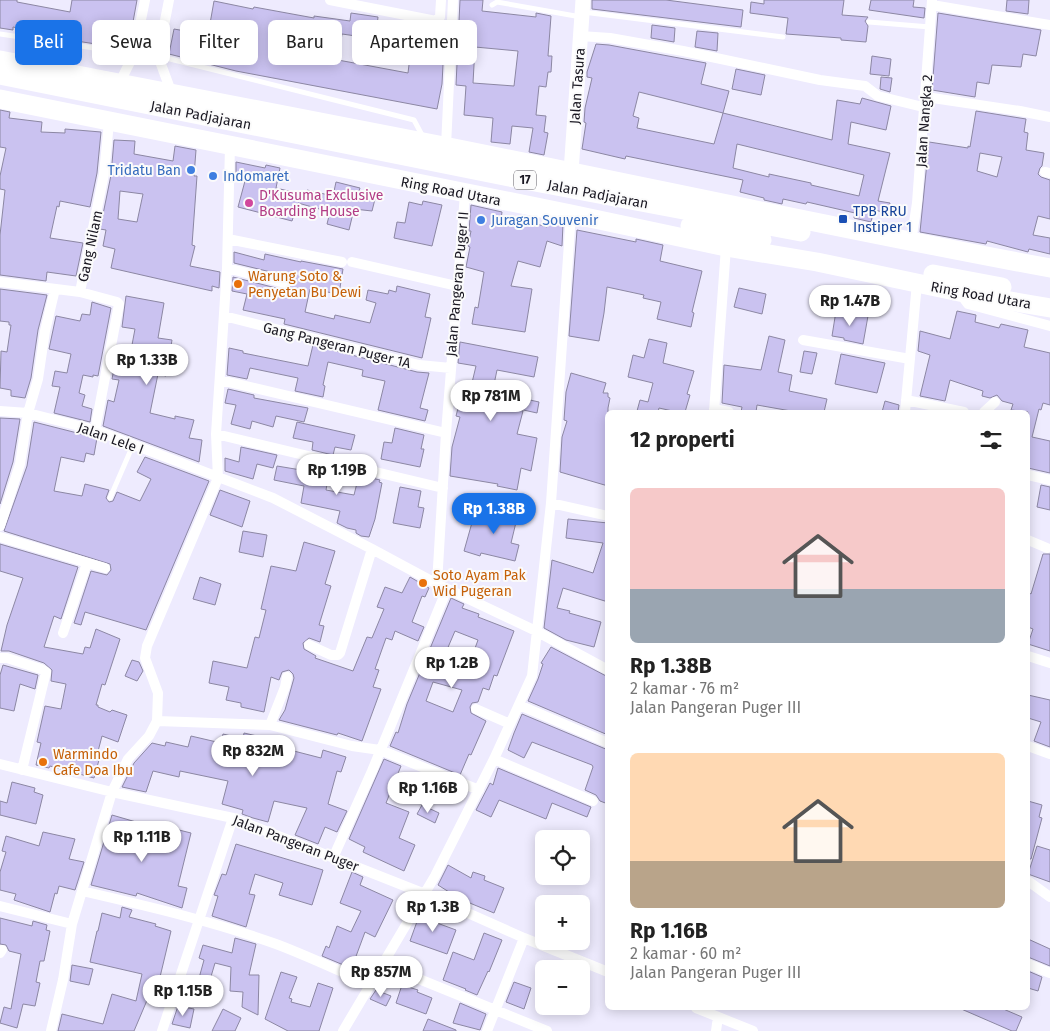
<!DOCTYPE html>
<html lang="id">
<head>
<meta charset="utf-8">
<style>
	:root { --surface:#fff; --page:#f2f2f2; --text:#222; --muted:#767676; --accent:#1a73e8 }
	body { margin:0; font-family:"Fira Sans",sans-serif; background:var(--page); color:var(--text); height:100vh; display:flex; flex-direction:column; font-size:19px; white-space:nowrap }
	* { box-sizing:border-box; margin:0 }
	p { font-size:16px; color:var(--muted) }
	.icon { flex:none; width:28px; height:28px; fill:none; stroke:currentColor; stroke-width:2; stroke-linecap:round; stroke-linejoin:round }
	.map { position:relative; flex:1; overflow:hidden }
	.side { position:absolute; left:605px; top:410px; width:425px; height:600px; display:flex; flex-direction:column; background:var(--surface); border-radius:8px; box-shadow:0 2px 12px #0003 }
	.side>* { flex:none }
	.hud { position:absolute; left:15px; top:20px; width:475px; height:45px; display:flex; gap:10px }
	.fabs { position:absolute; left:535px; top:830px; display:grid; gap:10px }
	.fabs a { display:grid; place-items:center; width:55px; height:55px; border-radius:8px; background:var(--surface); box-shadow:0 2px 12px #0003; font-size:25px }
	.price { position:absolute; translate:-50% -42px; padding:0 11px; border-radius:18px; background:#fff; color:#222; font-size:16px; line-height:32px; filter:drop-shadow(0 1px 2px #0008) }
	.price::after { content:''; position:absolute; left:50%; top:30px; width:15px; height:11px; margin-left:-8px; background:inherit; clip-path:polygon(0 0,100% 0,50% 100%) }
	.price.current { background:var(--accent); color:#fff }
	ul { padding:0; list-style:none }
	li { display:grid; align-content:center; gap:10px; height:265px; padding:0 25px }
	li span { display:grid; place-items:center; height:155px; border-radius:8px; color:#555 }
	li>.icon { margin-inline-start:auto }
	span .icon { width:90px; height:90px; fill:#fffc; stroke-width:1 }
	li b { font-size:21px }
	h2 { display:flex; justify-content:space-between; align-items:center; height:60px; padding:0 25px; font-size:21px }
	.pill { padding:0 18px; border-radius:8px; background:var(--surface); box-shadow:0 2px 12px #0003; font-size:18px; line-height:45px }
	.pill.current { background:var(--accent); color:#fff }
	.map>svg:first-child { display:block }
	.building { fill:#cac2f0; stroke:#8c87a3; fill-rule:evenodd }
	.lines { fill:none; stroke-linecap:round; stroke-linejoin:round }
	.lane { stroke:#fff; stroke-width:5 }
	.street { stroke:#fff; stroke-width:10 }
	.secondary { stroke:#fff; stroke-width:15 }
	.highway { stroke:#fff; stroke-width:19 }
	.shop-dot { fill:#3f7fe0; stroke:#fbfbfb; stroke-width:2 }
	.hotel-dot { fill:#d1479c; stroke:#fbfbfb; stroke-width:2 }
	.transit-dot { fill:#1a4fb4; stroke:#fbfbfb; stroke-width:2 }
	.food-dot { fill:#e8710a; stroke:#fbfbfb; stroke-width:2 }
	.labels { text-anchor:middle; stroke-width:4; stroke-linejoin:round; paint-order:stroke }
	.shield { fill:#fbfbfb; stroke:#5d5b62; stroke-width:1 }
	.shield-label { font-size:12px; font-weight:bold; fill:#191721 }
	.street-label { font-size:14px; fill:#191721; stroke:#fbfbfb }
	.shop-label { font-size:14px; fill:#366cbe; stroke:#fbfbfb; text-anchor:start }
	.hotel-label { font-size:14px; fill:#b23c85; stroke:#fbfbfb; text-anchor:start }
	.transit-label { font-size:14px; fill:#164399; stroke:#fbfbfb; text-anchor:start }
	.food-label { font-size:14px; fill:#c56008; stroke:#fbfbfb; text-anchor:start }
</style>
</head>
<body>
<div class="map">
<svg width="1050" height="1031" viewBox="0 0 1050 1031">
	<rect width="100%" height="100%" fill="#eeebfe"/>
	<path class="building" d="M0,0H17V2L70,12L72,0H137L128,49L57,38V36L13,27V30L0,28Z
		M460,0H483L482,11L536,17V13L551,16L548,56H552L551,72H548L546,87L539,86L536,115L546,116L544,132L548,133L544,155L529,152L533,128L512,126L510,144L491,142L493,118L464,115L466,86L456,85ZM475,47L518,51L514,86L473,83Z
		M592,0H666L743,10L741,27L592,9Z
		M764,0H844L842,15L868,17L865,21L868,26L866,42L841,40V38L786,34L788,18L750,13L751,2L764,4Z
		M871,0H914L913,7L925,8L924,18L869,10Z
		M1007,0H1029L1028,14L1006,11Z
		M214,1L253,9L254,7L314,18V16L350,21L351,13L378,17L377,26L389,28L387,42L377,41V39L342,34L338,60L408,73L413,32L423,33L422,42L444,45L442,84L437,109L236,71L169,54L174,29L208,35Z
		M938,13L1041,30L1036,56L1023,54L1021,67L992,65L989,84L977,82L975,97L932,90Z
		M652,25L675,28L674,42L651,38Z
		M697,31L718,33L717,51L695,47Z
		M596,44L609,45L706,63L701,84L729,91L723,113L832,140L837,100L860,104L862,98L891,106L886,130L851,122L848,144L890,153L878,201L890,203L888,213L874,210L871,222L854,218L855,213L807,202L806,204L783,199L782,204L764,200V198L740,192L743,180L626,156L625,159L582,149L586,123L584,122L585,108L592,78L587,77V72ZM639,92L723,113L714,144L637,128L639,118L633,116ZM737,144L864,175L859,196L811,185V183L769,174V177L733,168Z
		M872,56L891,59L889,76L870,74Z
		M736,69L765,75L761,95L732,89Z
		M881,77L892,78L890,92L880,89Z
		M0,110L10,112L9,118L42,122L41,132L65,133V129L101,132L97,173L90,207L60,201L59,207L57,206L50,238L83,243L76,276L47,272L46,281L0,275V235L5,190L0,189V176L6,148L0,147Z
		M976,111L1026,119L1024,132L1028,133L1026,150L1044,153L1042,166L1040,168L1038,174L1041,177L1050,180V219L1038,216L1033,235L1050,238V254L1029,249L1028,252L987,241L986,244L920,232L929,142L968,148V146L970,147ZM980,153L1002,157L997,177L977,171Z
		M114,140L135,141L134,154L173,161L175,146L196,150L194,176H197L192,245L195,246L190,266L220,272L219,288L212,286V291L111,268L115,249L103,246L106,230L100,229L111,175ZM120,191L143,194L137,222L118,219Z
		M236,162L265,168L266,165L280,168L276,188L305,195L307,190L333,196L336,182L360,188L359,191L376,195L372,211L354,209L349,230L327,224L330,212L298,203L292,221L238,207L245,181L236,179Z
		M423,201L442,205L432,246L394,238L397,222L405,223L409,202L422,205Z
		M471,205L502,212L501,219L516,221V218L547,227L549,221L563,224L562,246L547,241L540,267L518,261L511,286L532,289L525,332L472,324L475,307L478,308L484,272L466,267L470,247L468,246L471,231H469Z
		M577,230L636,242V239L663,245L660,261L702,271L692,312L694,313L691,327L657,319L661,302L643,298L644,295L607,287L604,313L599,341L569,336Z
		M234,252L264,260L265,254L301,262V261L343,269L339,294L310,289L305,312L334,319L335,315L370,323L376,303L366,300L368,290L388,294L389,290L396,292L397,286L430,294L425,317L431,318L422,358L284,324L285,319L243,310L247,294L232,291L233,277L284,290L290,288L292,282L287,276L234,263Z
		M739,288L766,294L762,314L734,307Z
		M0,289L47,295L38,330L31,378L25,398L11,396V390L0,388L1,351L7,352L11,325H9V322L0,321Z
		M126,296L164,303L158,338L172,340L166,376L158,374L150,413L175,419V416L194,420L189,438L202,440L199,462L103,426L108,400L114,402L119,380L112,379L115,363L128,366L135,329L122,327Z
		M92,302L111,308L98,376L93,375V377L83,375L79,393L85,395L82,406L92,409L90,422L54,413L60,387L52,386L55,371L67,373L71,354L49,349L56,316L80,321L82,314L90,315Z
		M836,311L868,316L863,344L844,340V338L832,336Z
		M957,311L976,315L975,322L999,328L1001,324L1028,330L1024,347L1050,353V405L1043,403L1041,410L1039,409L1032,437L1050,441V473L1028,468V412L1011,410L1013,404L1002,401L997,395L990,398L982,396L983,391L950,380L945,401L920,396L930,355L918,351L920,331L950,339Z
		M769,336L785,340L778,372L792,375L789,391L827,399L824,412H791V411L757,405L756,412H741L742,407L722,403L724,365L761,370Z
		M649,339L667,343L663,363L694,371L687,394L690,395L685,412H677L659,408L658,412L637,411L640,400L648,402L653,383L628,377L633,355L644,358Z
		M460,342L538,357L534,377L497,370L492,394L498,396L496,405L523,411L517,434L537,438L531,471L521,468L517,490L497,486L498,484L450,476L452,447L460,417L456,416L463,389L470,391L476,366L458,363Z
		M313,345L417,372L429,373L420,408L428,410L425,421L378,410L385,381L362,376L363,370L328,362L323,385L325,386L323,397L295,391L298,378L250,368L247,379L227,375L229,348L243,351V353L308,366Z
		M804,351L817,353L812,374L800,372Z
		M841,354L885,363L877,393L835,384Z
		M571,373L606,383L603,393H608V397L610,398L608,408V486L560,472L562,437L567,421L564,420L566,392Z
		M228,389L254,395V398L308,408L304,422L276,416L273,427L252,421L250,429L231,424L236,405L225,403Z
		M521,398L539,402L537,413L519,409Z
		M885,401L899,405L898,412H882Z
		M0,418L20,419L13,462L0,504Z
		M34,422L97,438L94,455L86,453L84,462L61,457L54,491L82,496L85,484L109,490L106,498L109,502L113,501L117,492L140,501L151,479L137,472L145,457L209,481L146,630L85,612L81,625L74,623L91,571L107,575L111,570L110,564L4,531L27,466Z
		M297,422L355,435L351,450L335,447L333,455L312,450L313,442L293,438Z
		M395,428L424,435L421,449H424L420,467L381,459L384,442L392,443Z
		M241,447L277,455L273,468L257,464L253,479L225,471V458L239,462Z
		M309,463L330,468L326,490L354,495L359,475L380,480L379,482L382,483L375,519L369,537L361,536L356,533V530L347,528L337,523L340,511L301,503L304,486L274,480L277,466L307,471Z
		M1041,485L1050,487V510L1037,507Z
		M400,487L421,491L418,507L424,508L420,528L393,523Z
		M220,490L250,501L242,527L210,515Z
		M489,504L518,514L511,543L519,545L515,561L481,553L480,556L464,551L473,519L485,522Z
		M568,519L608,523V602L563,588L557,608L570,611L569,613L601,622L594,647L566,640L544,628L552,560L593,573L603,543L566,538Z
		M243,531L267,535L263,557L239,552Z
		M304,542L335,551L325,584L331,586L319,625L324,626L320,642L309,638L303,643L304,649L316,656L315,658L353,671L367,637L372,638L384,609L377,607L385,587L402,593L410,577L429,588L425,597L422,596L412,622L424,627L418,641L395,631L392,640L386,638L375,669L379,670L373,687L381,689L362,741L338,733L337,735L279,720L285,710L294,678L293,674L289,670L282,672L279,680L271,677L264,712L241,707V703L226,700L229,687L209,683L213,661L247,668L255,637L259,638L266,610L261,609L271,566L296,571Z
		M0,544L78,567L61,619L54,616L44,647L83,654L85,647L90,648L96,629L120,639L105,685L102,684L96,705H98V707L110,712L112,710L127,715L118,742L102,736L96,759L99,760L94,778L50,766L49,768L36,765L41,743L37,742L45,706L61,709L66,684L51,681L52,670L44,663L9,651H1L7,625L23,578L0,571Z
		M1043,554H1050V651L1028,644L1033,629L1028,627V592L1031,594Z
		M200,577L221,584L215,605L193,599Z
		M451,598L464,604L462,608L479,614L478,617L514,631L497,676L494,675L489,690L483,688L478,702L472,703L470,707L471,713L486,721L471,755L469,754L460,775L390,746L396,732L398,733L407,704ZM455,631L478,640L470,662L446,652ZM433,682L462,690L453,712L426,701Z
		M551,647L608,677V735L528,701L538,679L543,664L541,663Z
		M132,660L139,662L143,671L137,681L125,676Z
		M3,665L38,675L35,689L20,684L14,711L0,708V675Z
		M1028,695L1050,700V747L1034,741L1041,722L1028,718Z
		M522,714L608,750V804L600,801L596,795L585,790L593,767L592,765L532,742L524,758L508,750L514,733Z
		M244,733L257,736L255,745L290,750L321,758L323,750L346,757L341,772L337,771L328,804L347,811L337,832L325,827L318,844L295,835L307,808L274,801L268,822L253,818L242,814L243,810L222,804L228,781L180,771L179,777L153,771L146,792L122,787L134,763L152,743L165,746L166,742L188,747L191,736L221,743L223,734L243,739Z
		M384,759L401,766L386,803L409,812L399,838L415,845L404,871L363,852L365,847L349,839Z
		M498,768L591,807L587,817L552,803L546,819L499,800L491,817L476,810L490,783L493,785Z
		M12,782L35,788L34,792L43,795L36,824L0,815V801L7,803Z
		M1028,801L1042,805L1039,817L1042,818L1031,859H1028Z
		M422,805L439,813L435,823L417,814Z
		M112,815L143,824L141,831L176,841L179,830L191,833L178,886L187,888L182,908L137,893L136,896L91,885Z
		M43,832L75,839L69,859L84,862L75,890L59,886L57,894L55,893L50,912L14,900L16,894L0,890V872L6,852L2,851L6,836L39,846Z
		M236,844L323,870L312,905L279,895L283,883L255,874L249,894L255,895L246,927L212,916L218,896L214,895L222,874L226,875Z
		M1037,846L1050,850V882L1028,874Z
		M448,865L471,878L473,872L485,876L484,880L504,888L494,913L460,899L438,885Z
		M352,872L363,877L360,885L393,900L375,937L365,932L355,959L357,960L353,969L322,956L326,946L329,948L337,926L351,932L361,911L340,903Z
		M122,907L132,910L129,917L156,924L155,926L171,931L160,977H157L152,999L148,998L134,1031H58L62,1014L103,1024L112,994L136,1001L142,974L90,962L97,931H98L102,913L120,918Z
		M424,909L440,914L437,923L456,930L447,954L410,941L419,916Z
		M0,918L32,926L33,921L47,925L46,930L50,931L44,961H40L36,982L40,983L35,1006L23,1004L17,1028L0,1023L4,1007L11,1009L21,954L9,951L6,945L0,944Z
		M484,933L502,940L489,972L488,971L477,995L465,990L466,989L443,980L453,952L474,960Z
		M235,938L256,944L249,975H259L258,1015L242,1007L243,992L230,991L231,967L215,963L207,990L196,989L204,960L199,958L203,945L232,953Z
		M1028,939L1050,949V966L1028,957Z
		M72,965L93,969L89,985L70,981Z
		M1028,971L1042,977L1038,991L1028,988Z
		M281,972L297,977L289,998L292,999L291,1002L310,1007L318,983L333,988L319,1031H288L265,1019Z
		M514,982L531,988L524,1009L506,1002Z
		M402,985L418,990L417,992L432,998L426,1014L396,1003Z
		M376,990L391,996L386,1006L370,999Z
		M460,1003L486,1014L480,1030L453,1023Z
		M178,1006L194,1009L190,1028L172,1024Z
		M959,1008H1001L1022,1017L1016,1031H1012Z
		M223,1009L241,1018L235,1031H212Z
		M428,1019L456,1030V1031H423Z"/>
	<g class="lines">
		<path class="lane" d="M492,5L497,2L581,17
			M583,12L783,37
			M869,22L930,27
			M0,34L134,54
			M158,56L414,120L423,137
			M110,498L133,445"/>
		<path class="street" d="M169,0L158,56L172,94
			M330,0L436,21L440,17L441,0
			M932,5L1050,25
			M580,36L610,38L683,51L820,80L865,86L878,96L923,107
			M134,54L144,52L158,56
			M119,84L134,54L145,0
			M926,97L1020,111L1050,117
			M446,146L453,0
			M1045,172L1050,173
			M228,239L342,262
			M911,242L917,203L932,0
			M352,262L457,286
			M227,268L285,283
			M0,282L80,292L117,302L119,304L95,430
			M80,292L104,174L109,122
			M964,293L965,300L968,304L1050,326
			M224,316L419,365L451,368
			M803,340L910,359
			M220,380L446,433
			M906,400L964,412
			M714,409L729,412
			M0,411L28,413L95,430L273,498L372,549L437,584L536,631L608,670
			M714,412L726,247
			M905,412L917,283
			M984,412L995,402
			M216,434L443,488
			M1028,475L1050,480
			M551,503L608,516
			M0,526L20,464L28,413L38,379L45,331L55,289
			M0,537L105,568
			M1028,540L1047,548
			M437,584L446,433L465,194
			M63,633L87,563
			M309,645L331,655H338L340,653L372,549
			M1028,656L1050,663
			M0,658H7L41,669L46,672L22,770
			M519,705L608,743
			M476,709L510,724
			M157,721L270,725L352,746L380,750L479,790
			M270,725L285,687L287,677
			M1028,746L1050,754
			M494,759L593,801
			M0,764L112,792L233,818L425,894L524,938L608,972
			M333,858L372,771L447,589
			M1028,881L1050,897
			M82,891C147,906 212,921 276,944C308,956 339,971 370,984
			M0,906L72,924
			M0,953L2,950
			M382,964L547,1031
			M1028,964L1050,973
			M696,1008L753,1031
			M51,1031L63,980L72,924L112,792L128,759L149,736L157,721L158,693L145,658L147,646L218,478L216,434L227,268L230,146
			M162,1031L233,818
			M343,1031L435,876L494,759L532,676L551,503L571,214
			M487,1031L524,938
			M716,1031L718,1017"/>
		<path class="secondary" d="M571,172L583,0"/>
		<path class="highway" d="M0,60C149,90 299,117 449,147C649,187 849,231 1050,268
			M0,75L509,177L801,232
			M0,99L571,214L726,247L817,262L964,293L1050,308
			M690,226L762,240
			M933,274L1002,287"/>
	</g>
	<g class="shop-dot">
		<circle cx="191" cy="170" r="5"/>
		<circle cx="213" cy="176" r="5"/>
		<circle cx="481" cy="220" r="5"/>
	</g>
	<circle class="hotel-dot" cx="249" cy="203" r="5"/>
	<rect class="transit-dot" x="838" y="214" width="10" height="10" rx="2.5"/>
	<g class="food-dot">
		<circle cx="238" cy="284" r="5"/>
		<circle cx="423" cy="583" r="5"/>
		<circle cx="43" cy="762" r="5"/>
	</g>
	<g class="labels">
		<rect class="shield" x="514" y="170.5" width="22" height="19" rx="4"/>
		<g class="shield-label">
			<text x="525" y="184">17</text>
		</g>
		<g class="street-label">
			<text transform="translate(577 86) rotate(-86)" y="5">Jalan Tasura</text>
			<text transform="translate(201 115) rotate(11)" y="5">Jalan Padjajaran</text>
			<text transform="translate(924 121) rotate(-86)" y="5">Jalan Nangka 2</text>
			<text transform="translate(451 191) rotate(11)" y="5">Ring Road Utara</text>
			<text transform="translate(598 194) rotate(11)" y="5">Jalan Padjajaran</text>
			<text transform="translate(90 246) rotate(-78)" y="5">Gang Nilam</text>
			<text transform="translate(457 284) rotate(-85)" y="5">Jalan Pangeran Puger II</text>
			<text transform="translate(981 295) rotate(10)" y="5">Ring Road Utara</text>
			<text transform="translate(337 345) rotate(14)" y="5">Gang Pangeran Puger 1A</text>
			<text transform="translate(111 438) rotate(20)" y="5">Jalan Lele I</text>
			<text transform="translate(296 843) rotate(21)" y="5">Jalan Pangeran Puger</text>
		</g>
		<g class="shop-label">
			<text x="181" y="175" text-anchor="end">Tridatu Ban</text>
			<text x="223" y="181">Indomaret</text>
			<text x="491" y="225">Juragan Souvenir</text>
		</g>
		<g class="hotel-label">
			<text x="259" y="200">D'Kusuma Exclusive<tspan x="259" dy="16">Boarding House</tspan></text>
		</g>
		<g class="transit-label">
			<text x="853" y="216">TPB RRU<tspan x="853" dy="16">Instiper 1</tspan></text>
		</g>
		<g class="food-label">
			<text x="248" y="281">Warung Soto &amp;<tspan x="248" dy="16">Penyetan Bu Dewi</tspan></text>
			<text x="433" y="580">Soto Ayam Pak<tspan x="433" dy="16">Wid Pugeran</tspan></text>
			<text x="53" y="759">Warmindo<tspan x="53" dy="16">Cafe Doa Ibu</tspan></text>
		</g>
	</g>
</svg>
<div class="fabs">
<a><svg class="icon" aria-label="locate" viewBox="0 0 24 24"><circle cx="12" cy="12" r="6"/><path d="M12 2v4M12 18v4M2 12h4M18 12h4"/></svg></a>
<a>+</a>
<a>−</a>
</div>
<b class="price" style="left:850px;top:327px">Rp 1.47B</b>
<b class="price" style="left:147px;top:386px">Rp 1.33B</b>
<b class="price" style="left:491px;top:422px">Rp 781M</b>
<b class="price" style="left:337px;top:496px">Rp 1.19B</b>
<b class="price current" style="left:494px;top:535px">Rp 1.38B</b>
<b class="price" style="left:452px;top:689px">Rp 1.2B</b>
<b class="price" style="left:253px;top:777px">Rp 832M</b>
<b class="price" style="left:428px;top:814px">Rp 1.16B</b>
<b class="price" style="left:142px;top:863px">Rp 1.11B</b>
<b class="price" style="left:433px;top:933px">Rp 1.3B</b>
<b class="price" style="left:381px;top:998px">Rp 857M</b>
<b class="price" style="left:183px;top:1017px">Rp 1.15B</b>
<div class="hud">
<a class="pill current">Beli</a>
<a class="pill">Sewa</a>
<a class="pill">Filter</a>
<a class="pill">Baru</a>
<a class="pill">Apartemen</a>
</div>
<section class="side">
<h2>12 properti<svg class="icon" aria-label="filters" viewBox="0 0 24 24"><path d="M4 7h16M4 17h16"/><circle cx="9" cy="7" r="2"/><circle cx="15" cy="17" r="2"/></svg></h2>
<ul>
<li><span style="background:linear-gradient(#f6c9c9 65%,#9aa5b1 0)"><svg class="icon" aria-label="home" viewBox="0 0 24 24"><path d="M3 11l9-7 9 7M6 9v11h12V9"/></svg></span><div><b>Rp 1.38B</b><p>2 kamar · 76 m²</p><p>Jalan Pangeran Puger III</p></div></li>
<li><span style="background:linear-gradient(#ffd9b3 70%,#b9a48a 0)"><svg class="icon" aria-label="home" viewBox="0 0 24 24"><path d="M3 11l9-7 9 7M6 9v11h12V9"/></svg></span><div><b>Rp 1.16B</b><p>2 kamar · 60 m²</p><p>Jalan Pangeran Puger III</p></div></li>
</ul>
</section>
</div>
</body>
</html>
